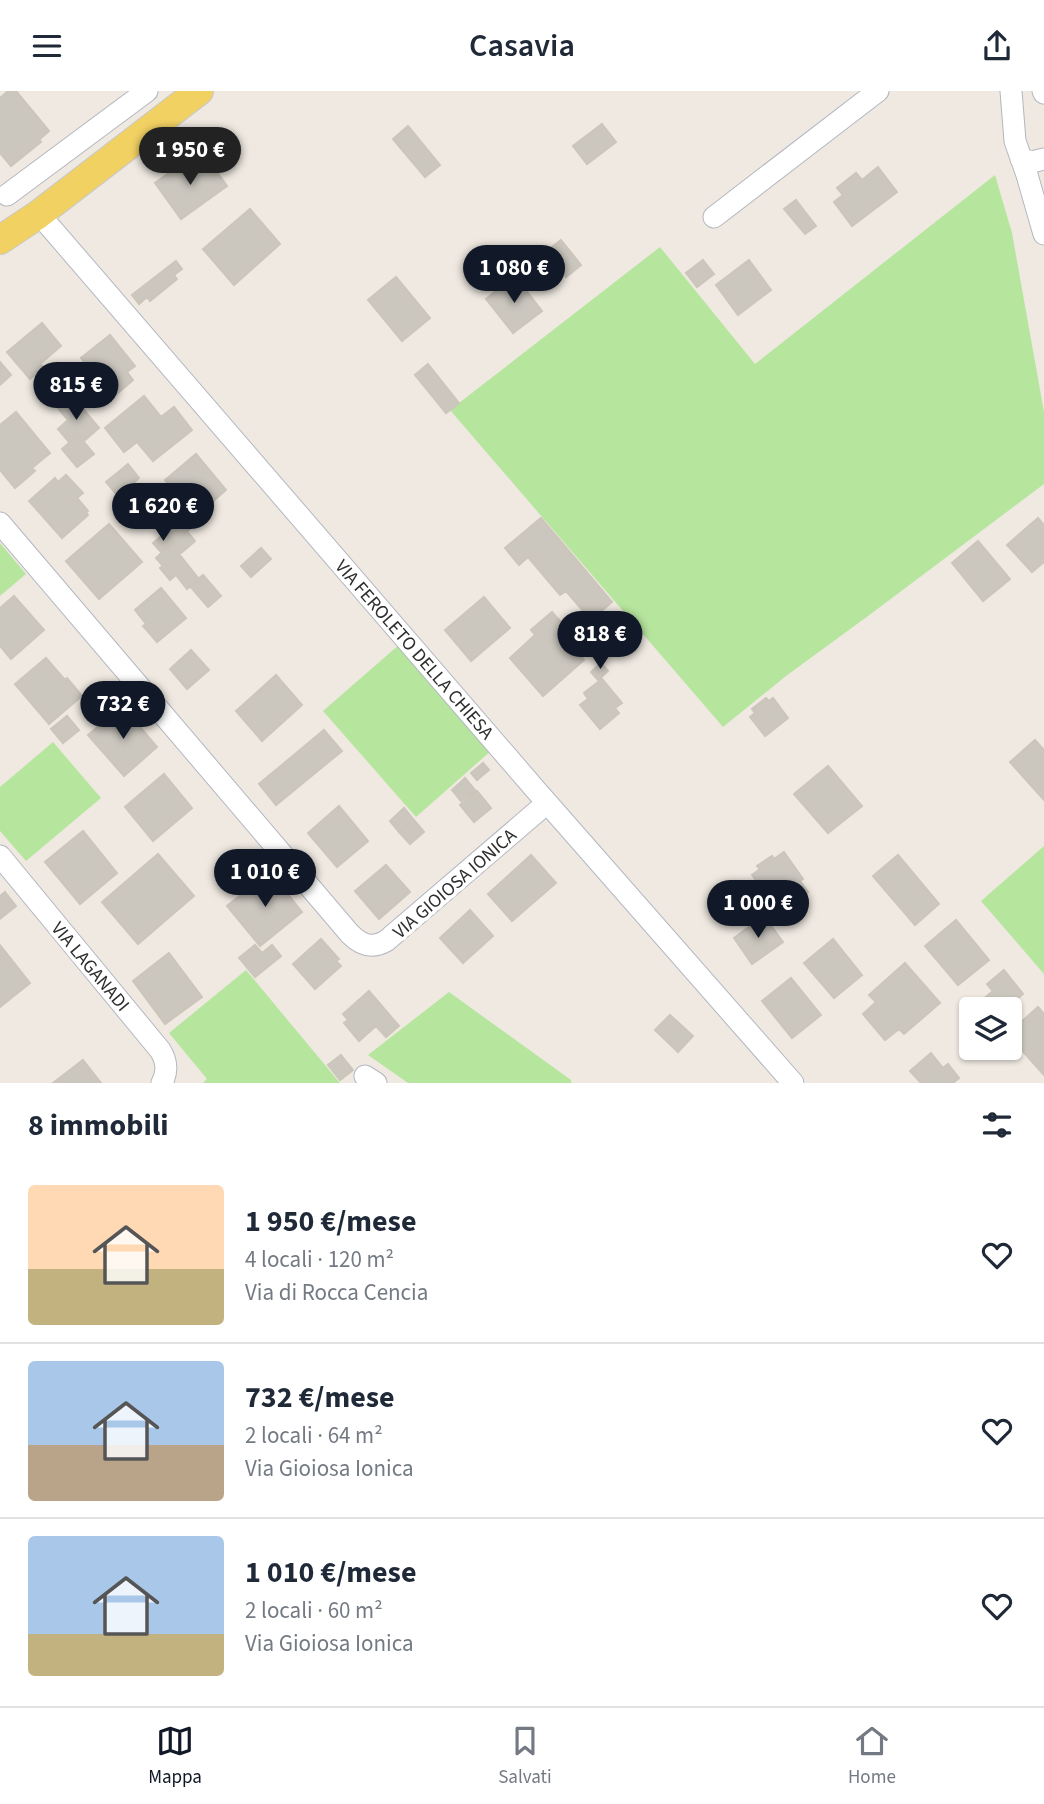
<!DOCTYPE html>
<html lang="it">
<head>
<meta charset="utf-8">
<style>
	:root { --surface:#fff; --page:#f6f6f7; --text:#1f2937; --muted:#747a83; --line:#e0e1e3; --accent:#111827 }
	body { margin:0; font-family:"Source Sans 3",sans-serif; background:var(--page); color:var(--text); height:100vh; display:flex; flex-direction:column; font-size:26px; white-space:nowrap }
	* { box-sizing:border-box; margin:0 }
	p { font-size:23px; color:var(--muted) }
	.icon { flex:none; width:38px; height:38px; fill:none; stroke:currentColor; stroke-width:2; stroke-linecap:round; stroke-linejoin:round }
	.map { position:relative; height:992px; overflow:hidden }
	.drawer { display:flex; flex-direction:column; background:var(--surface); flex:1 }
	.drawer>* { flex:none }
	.fabs { position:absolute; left:959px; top:906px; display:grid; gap:14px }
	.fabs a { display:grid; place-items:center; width:63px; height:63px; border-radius:7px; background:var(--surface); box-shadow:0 2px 5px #0004; font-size:35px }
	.price { position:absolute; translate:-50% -60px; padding:0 16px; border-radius:24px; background:var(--accent); color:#fff; font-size:23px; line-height:46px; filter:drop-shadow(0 2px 4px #0008) }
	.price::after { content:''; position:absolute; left:50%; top:42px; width:21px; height:16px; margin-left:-10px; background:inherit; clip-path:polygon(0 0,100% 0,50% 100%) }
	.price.current { background:#222; color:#fff }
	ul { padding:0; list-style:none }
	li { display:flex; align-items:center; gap:21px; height:175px; padding:0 28px }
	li+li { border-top:2px solid var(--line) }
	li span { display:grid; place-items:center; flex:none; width:196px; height:140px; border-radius:7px; color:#555 }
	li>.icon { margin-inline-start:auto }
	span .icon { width:84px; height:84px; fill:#fffc; stroke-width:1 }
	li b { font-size:30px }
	h2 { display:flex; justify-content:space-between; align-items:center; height:84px; padding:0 28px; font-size:30px }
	header { display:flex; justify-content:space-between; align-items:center; height:91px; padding:0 28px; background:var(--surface); font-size:32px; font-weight:600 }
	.tab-bar { display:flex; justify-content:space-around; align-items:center; height:98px; border-top:2px solid var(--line); background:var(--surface); font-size:19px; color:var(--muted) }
	.tab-bar a { display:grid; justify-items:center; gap:4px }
	.tab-bar .current { color:var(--accent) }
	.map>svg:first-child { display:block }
	.green { fill:#b6e59e }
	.building { fill:#cbc7bf; stroke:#cbc5ba; stroke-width:2 }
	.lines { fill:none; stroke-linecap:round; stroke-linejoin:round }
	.minor-casing { stroke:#b4b7c1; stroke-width:23 }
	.major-casing { stroke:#c9c9c9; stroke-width:30 }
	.minor { stroke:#fff; stroke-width:21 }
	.major { stroke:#f2d163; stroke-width:28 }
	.labels { text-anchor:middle; stroke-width:7; stroke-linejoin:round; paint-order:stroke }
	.street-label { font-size:19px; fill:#2e2e2e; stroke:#fff }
</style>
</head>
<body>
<header><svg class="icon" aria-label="menu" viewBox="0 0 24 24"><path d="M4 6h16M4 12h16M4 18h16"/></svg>Casavia<svg class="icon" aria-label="share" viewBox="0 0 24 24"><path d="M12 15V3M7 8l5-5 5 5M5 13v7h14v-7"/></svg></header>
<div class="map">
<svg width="1044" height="992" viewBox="0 0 1044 992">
	<rect width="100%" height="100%" fill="#efe9e1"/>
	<path class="green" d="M995,84L1012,142L1044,321V393L868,525L786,585L723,636L450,319L660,156L755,273Z
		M0,452L26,483L0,505Z
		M400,553L492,659L416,726L323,620Z
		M53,651L101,707L26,770L0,740V696Z
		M1044,755V883L981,810Z
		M246,879L340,992H203L207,988L169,942Z
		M449,901L571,989V992H408L368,964Z"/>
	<path class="building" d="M8,0H16L49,40L39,49L41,51L11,75L0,62V7Z
		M602,33L616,51L587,73L573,55Z
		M408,35L440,74L425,86L393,48Z
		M191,66L202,81L212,74L227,95L181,128L155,92Z
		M878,76L897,101L852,135L834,111L843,104L837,97L856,82L862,89Z
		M796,109L816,135L805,143L784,118Z
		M250,118L280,153L234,194L203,158Z
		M561,149L581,174L566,186L546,161Z
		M703,169L714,183L697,196L686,182Z
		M749,169L771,199L738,224L716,194Z
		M176,170L182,178L174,184L177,188L150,210L147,206L139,213L132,204Z
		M515,185L542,220L513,242L486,208Z
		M396,186L430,227L402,250L368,209Z
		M42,232L61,255L40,273L43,276L30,288L7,261Z
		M110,244L135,275L127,281L133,289L113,306L81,267Z
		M0,271L11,284L0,294Z
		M428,273L459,312L446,322L415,284Z
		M144,305L161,326L174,316L192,339L153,370L137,351L124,361L105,337Z
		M68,307L81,322L84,319L99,337L84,350L78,343L69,351L58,338L68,329L57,316Z
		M16,321L50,362L32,377L35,380L15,397L0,379V334Z
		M78,344L94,363L77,376L62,358Z
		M196,363L226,399L196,425L165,389Z
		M128,373L139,387L128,397L116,383Z
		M116,383L128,397L118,405L106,391Z
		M66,384L83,402L77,407L88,420L86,421L88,424L62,447L29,410L55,387L58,391Z
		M128,397L139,410L125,422L114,409Z
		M181,413L197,432L173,451L158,433Z
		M541,427L612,511L591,529L566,500L560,504L528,466L519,474L505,457Z
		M1038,427L1044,434V471L1032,481L1007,454Z
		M109,433L142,471L99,508L66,470Z
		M187,440L195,450L182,461L173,451Z
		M165,442L173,451L161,461L153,452Z
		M978,450L1010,488L983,510L952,472Z
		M173,451L182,461L179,463L199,488L187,498L176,484L170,489L160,477L163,475L156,467Z
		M261,457L271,468L251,486L241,475Z
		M203,484L221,505L208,516L190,495Z
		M161,497L186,527L157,551L143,535L146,533L135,519Z
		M14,505L44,539L11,568L0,555V517Z
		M484,506L510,537L471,570L445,539Z
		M552,521L573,545L568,550L584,569L543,605L510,567L535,544L531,539Z
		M191,559L209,579L187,598L170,578Z
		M46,567L65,589L67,587L82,605L49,633L15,593Z
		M601,572L608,580L598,589L591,581Z
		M276,584L302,614L262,650L236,620Z
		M602,588L622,612L615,617L619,622L600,638L580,614L588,608L584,602Z
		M766,607L769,610L773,607L788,627L765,645L750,626L755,622L752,618Z
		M122,615L157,656L124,685L88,644Z
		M67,625L79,639L63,652L51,638Z
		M324,639L342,660L276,714L259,693Z
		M1035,649L1044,659V709L1010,671Z
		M483,672L489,679L477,689L471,682Z
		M828,675L862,715L828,742L794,703Z
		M164,683L192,717L153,750L125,716Z
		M465,687L475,699L461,710L452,699Z
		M477,700L491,717L474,731L460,714Z
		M339,715L368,750L337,776L308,742Z
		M404,717L413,728L399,741L390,730Z
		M413,728L424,741L410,753L399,741Z
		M83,740L117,782L80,813L45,771Z
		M784,761L803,788L800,790L808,801L791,813L784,803L772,812L752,784L760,778L757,775L772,765L774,768Z
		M158,763L194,805L138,853L102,811Z
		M531,764L556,792L512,830L488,803Z
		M898,764L939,813L915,834L873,785Z
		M386,774L410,801L379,828L355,800Z
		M270,781L302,821L260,855L227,815Z
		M5,801L16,815L1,827L0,805Z
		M470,819L493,845L463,872L440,847Z
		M764,825L783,851L752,873L734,847Z
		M956,829L989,869L958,894L925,855Z
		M321,848L339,868L336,870L341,875L315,898L293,873Z
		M833,848L862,884L834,907L804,872Z
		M0,854L30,892L0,916Z
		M255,854L262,862L272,854L281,865L255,886L239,867Z
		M169,862L202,906L165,933L133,890Z
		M905,872L940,912L904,943L899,938L885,949L863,923L876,911L869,904Z
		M1004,879L1023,903L1005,919H988L981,910L993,900L987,893Z
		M791,887L821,924L792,947L762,910Z
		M369,900L399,935L386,946L376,935L359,950L344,932L348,929L343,923Z
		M1038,916L1044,923V984L1010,946V941Z
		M670,924L693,945L678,961L655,939Z
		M931,962L943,977L948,973L959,987L953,992H921L910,980Z
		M341,964L353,979L340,989L328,974Z
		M83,969L101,992H53Z"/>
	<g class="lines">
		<g class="minor-casing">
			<path id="minor" d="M1011,0L1015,50L1027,84L1044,143
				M1043,0L1044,2
				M1021,68L1032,71L1044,68
				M7,104L147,0
				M39,123L535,698L793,992
				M714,126L878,0
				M0,432L350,843C361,854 372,858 386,850L547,712
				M0,765L160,959C167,970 168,980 162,992
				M365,985L376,992"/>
		</g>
		<g class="major-casing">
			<path id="major" d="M0,149L39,123L199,0"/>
		</g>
		<use href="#minor" class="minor"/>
		<use href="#major" class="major"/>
	</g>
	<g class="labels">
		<g class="street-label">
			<text transform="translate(415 558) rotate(49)" y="7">VIA FEROLETO DELLA CHIESA</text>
			<text transform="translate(454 792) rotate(-41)" y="7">VIA GIOIOSA IONICA</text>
			<text transform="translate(91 875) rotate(50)" y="7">VIA LAGANADI</text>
		</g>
	</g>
</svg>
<div class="fabs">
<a><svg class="icon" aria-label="layers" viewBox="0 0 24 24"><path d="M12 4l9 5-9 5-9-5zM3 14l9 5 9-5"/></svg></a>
</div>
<b class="price current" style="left:190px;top:96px">1 950 €</b>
<b class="price" style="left:514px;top:214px">1 080 €</b>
<b class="price" style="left:76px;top:331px">815 €</b>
<b class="price" style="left:163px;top:452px">1 620 €</b>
<b class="price" style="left:600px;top:580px">818 €</b>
<b class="price" style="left:123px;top:650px">732 €</b>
<b class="price" style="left:265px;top:818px">1 010 €</b>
<b class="price" style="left:758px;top:849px">1 000 €</b>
</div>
<section class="drawer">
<h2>8 immobili<svg class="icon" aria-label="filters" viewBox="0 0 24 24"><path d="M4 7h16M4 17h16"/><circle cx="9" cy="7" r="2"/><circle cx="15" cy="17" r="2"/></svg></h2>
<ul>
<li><span style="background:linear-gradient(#ffd9b3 60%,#c2b280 0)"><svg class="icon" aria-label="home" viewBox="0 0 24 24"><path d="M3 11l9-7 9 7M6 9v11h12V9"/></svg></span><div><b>1 950 €/mese</b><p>4 locali · 120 m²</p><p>Via di Rocca Cencia</p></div><svg class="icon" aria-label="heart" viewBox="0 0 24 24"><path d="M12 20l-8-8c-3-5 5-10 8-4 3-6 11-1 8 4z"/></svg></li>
<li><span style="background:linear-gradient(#a9c7e8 60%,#b9a48a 0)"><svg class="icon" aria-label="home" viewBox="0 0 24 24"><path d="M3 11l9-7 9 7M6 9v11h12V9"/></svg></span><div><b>732 €/mese</b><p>2 locali · 64 m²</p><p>Via Gioiosa Ionica</p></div><svg class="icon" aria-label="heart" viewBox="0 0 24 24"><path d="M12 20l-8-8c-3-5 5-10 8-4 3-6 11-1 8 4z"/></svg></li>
<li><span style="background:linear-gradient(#a9c7e8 70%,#c2b280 0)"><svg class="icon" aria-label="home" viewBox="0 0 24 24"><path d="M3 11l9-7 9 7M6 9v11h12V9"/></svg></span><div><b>1 010 €/mese</b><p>2 locali · 60 m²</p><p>Via Gioiosa Ionica</p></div><svg class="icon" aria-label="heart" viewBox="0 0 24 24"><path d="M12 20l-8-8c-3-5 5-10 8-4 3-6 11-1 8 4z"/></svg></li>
</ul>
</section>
<nav class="tab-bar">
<a class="current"><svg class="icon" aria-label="map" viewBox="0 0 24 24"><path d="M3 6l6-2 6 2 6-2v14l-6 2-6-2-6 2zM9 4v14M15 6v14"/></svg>Mappa</a>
<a><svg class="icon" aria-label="saved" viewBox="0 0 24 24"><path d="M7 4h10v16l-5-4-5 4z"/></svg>Salvati</a>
<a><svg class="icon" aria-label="home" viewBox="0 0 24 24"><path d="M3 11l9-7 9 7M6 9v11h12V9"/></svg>Home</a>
</nav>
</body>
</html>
